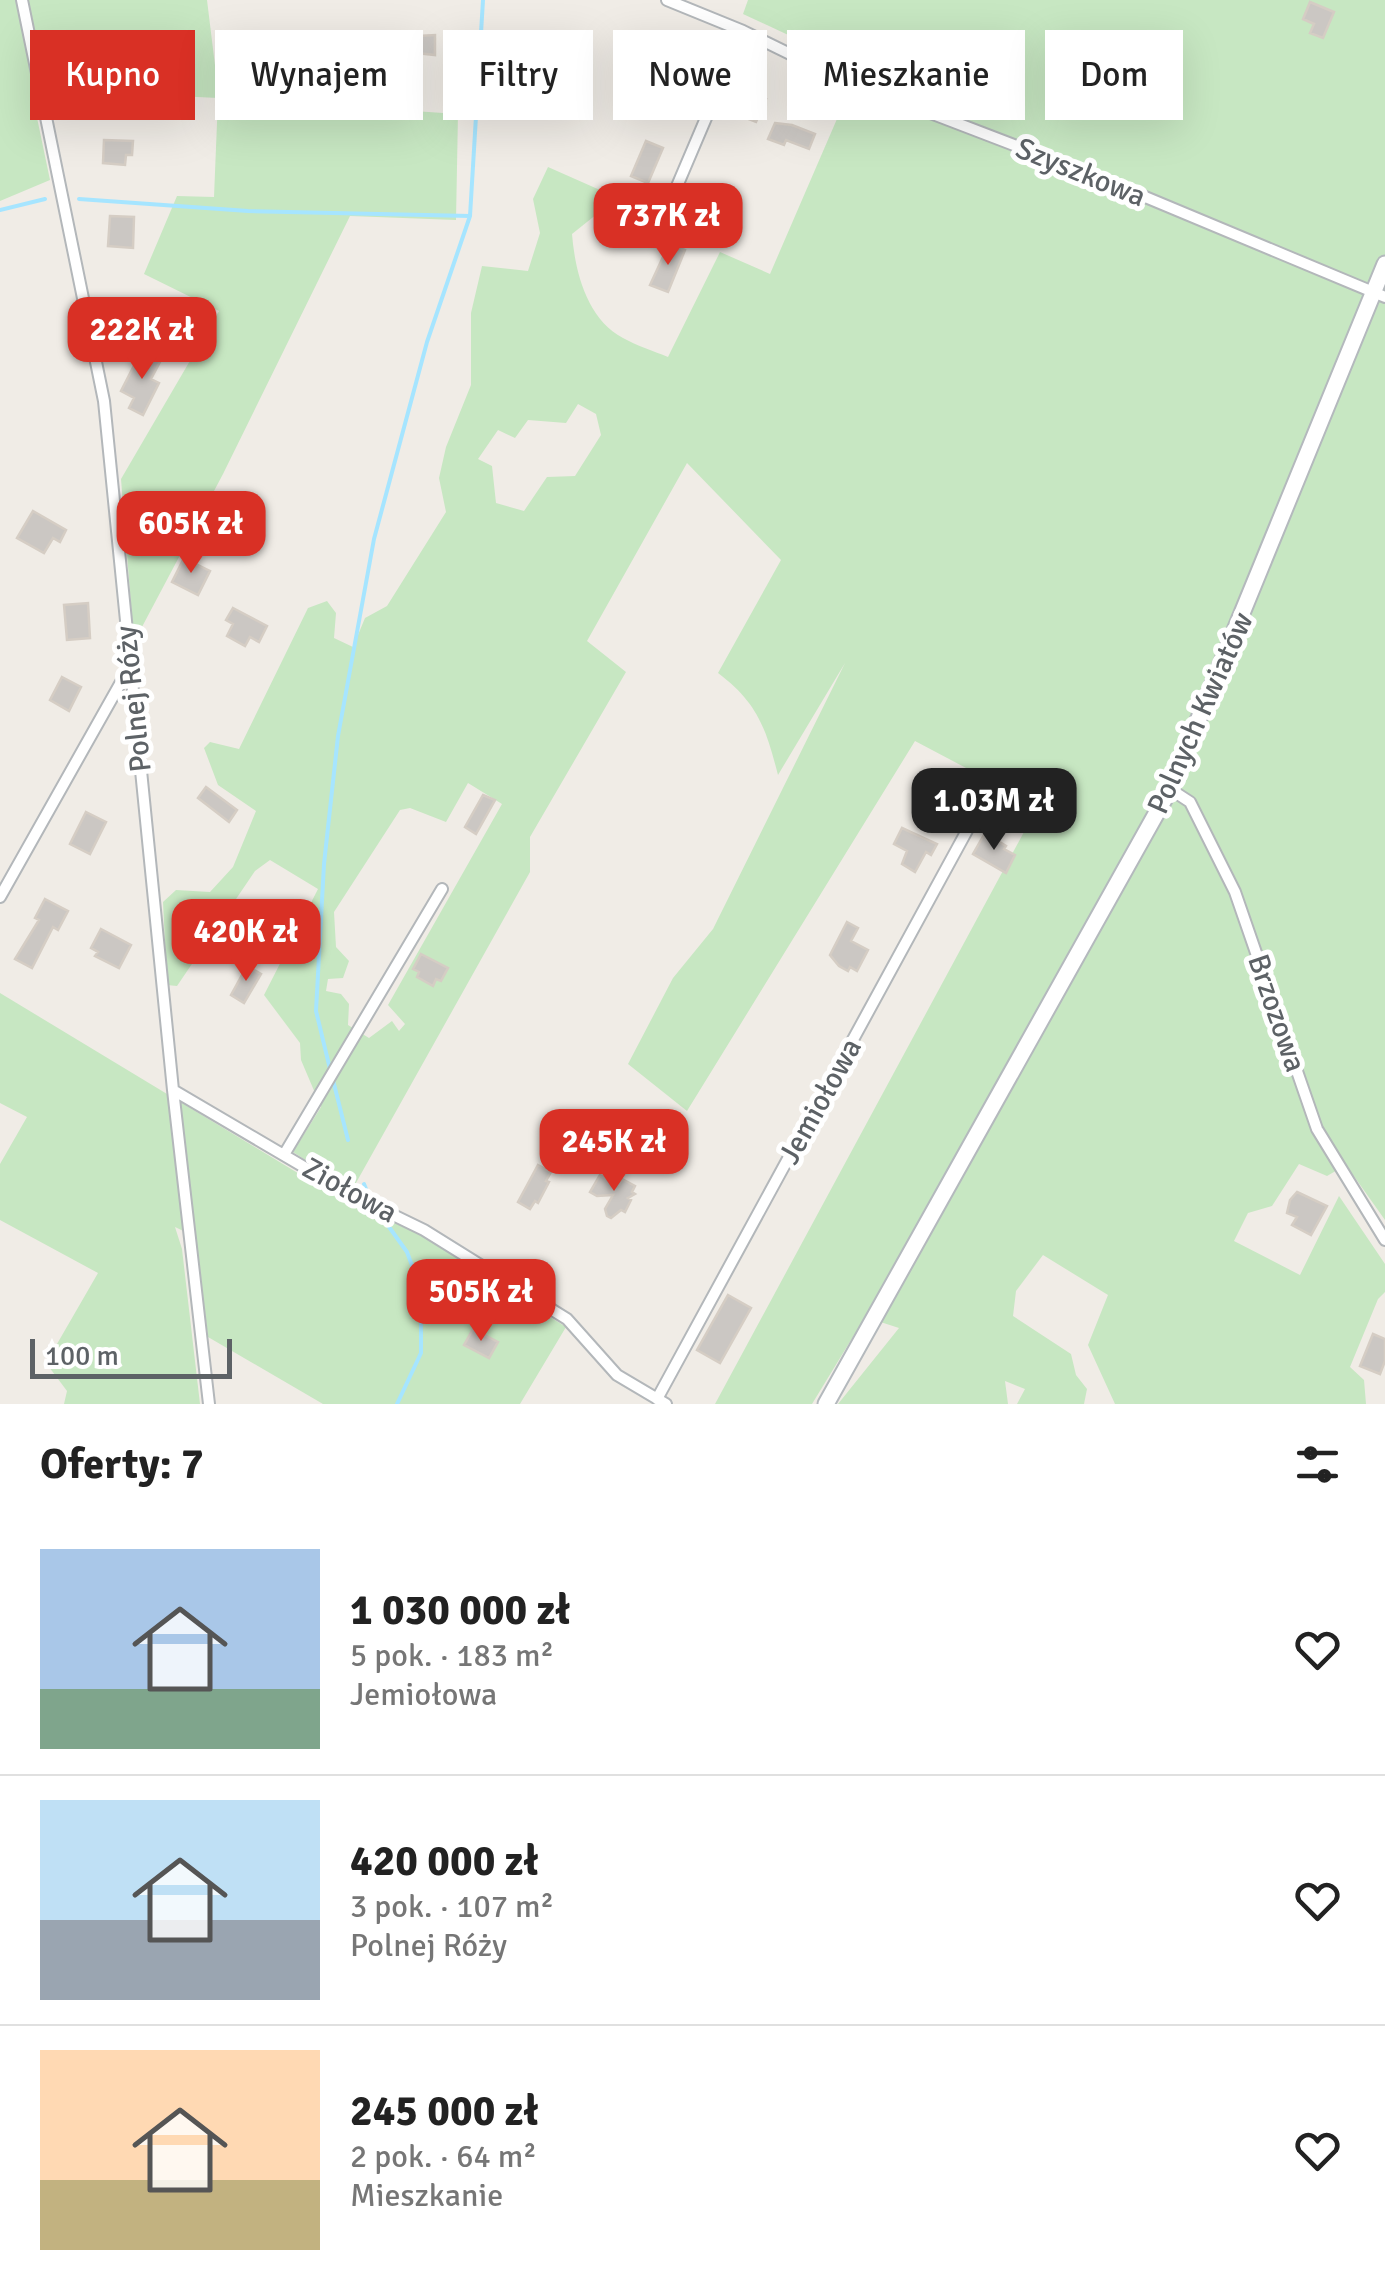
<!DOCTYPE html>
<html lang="pl">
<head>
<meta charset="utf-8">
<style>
	:root { --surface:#fff; --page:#f6f6f6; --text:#222; --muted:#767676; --line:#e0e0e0; --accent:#d93025 }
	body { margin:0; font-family:Signika,sans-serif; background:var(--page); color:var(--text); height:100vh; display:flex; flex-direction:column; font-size:38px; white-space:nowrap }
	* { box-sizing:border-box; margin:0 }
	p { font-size:32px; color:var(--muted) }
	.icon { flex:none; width:55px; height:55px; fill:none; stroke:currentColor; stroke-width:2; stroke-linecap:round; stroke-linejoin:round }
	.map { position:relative; height:1404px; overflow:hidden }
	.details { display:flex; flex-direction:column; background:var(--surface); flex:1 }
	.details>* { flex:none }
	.top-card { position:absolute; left:30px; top:30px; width:1325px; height:90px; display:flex; gap:20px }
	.scale { position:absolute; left:30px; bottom:25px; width:202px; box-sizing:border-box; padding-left:10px; border:5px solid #5d6266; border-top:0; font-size:28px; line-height:35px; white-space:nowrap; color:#5d6266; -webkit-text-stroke:8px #fff; paint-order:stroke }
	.price { position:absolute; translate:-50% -85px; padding:0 22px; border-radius:20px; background:var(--accent); color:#fff; font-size:32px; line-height:65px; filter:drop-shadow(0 2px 5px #0008) }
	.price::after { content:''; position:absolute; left:50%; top:60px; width:30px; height:22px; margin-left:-15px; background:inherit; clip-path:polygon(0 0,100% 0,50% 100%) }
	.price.current { background:#222; color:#fff }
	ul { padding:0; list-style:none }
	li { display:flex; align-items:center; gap:30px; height:250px; padding:0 40px }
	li+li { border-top:2px solid var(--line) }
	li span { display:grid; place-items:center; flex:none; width:280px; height:200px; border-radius:0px; color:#555 }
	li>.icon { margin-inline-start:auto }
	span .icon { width:120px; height:120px; fill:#fffc; stroke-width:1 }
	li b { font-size:42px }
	h2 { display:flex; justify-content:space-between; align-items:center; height:120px; padding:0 40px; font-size:42px }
	.tag { padding:0 35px; border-radius:0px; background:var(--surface); box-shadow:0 10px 40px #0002; font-size:35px; line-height:90px }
	.tag.current { background:var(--accent); color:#fff }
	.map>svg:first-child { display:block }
	.green { fill:#c7e7c2; fill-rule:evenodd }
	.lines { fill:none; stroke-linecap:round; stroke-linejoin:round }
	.stream { stroke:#a6e5ff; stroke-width:4 }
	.building { fill:#cbc7c3; stroke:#d5cdc4; stroke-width:2.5 }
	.street-casing { stroke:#b3b7ba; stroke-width:14 }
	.secondary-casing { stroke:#b4b9bd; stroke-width:19 }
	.street { stroke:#fff; stroke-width:10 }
	.secondary { stroke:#fff; stroke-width:15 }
	.labels { text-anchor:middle; stroke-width:10; stroke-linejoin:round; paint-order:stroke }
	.street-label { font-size:30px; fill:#5d6266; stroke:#fff }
</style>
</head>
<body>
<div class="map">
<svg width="1385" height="1404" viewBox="0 0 1385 1404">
	<rect width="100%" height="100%" fill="#f0ece6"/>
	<path class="green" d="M0,0H207L219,98L458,114L456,220L350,216L223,474L134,642L121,479L219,311L144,274L177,196L214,197L218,98L31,89L50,180L0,201Z
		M748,0H1385V1220L1346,1165L1327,1176L1299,1164L1272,1206L1248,1213L1234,1241L1300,1275L1339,1196L1385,1264V1292L1378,1299L1350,1367L1364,1380L1366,1404H1115L1088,1345L1108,1295L1043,1255L1016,1291L1013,1316L1071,1354L1076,1375L1087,1389L1084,1404H1017L1025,1389L1005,1381L1008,1404H838L899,1328L865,1317L812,1404H715L1038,806L915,741L687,1111L628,1064L673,978L713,929L845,663L778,775C766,729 758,703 718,673L781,560L687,463L587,641L626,672L530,837V872L352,1190L293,1152L321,1107L301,1060L300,1043L264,995L318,889L270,860L255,871L177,986L167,985L163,902L176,890L210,892L233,867L256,811L218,785L204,748L210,742L239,749L308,608L327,601L336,613L334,638L353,647L365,618L387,606L446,512L439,478L446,447L471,385V313L482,266L528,271L540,233L533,199L548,167L609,194L597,214L572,234C575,272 587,319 623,338C637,346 654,351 668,357L720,252L770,274L859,68L743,14ZM578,404L596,414L601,435L575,476L547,477L524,511L496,503L492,466L478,459L498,430L515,438L528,420L566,423ZM468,783L502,804L388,1005L405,1024L399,1031L392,1021L369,1038L348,1025L349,1004L341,994L326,991L328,979L343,978L349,961L336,947L334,912L400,810L410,808L446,822Z
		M0,993L344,1201L417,1233L566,1327L520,1404H323L208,1337L196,1237L175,1227L182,1249L200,1404H64L67,1391L46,1363L98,1273L0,1220V1164L27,1117L0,1103Z"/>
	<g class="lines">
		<path class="stream" d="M79,199L248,211L470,216L483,0
			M0,210L45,199
			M330,1069L316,1011L324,864L338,736L374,539L427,342L470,216
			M333,1080L348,1140
			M364,1184L368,1194
			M379,1213L407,1252L421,1290V1353L397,1404"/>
	</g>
	<path class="building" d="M1310,2L1334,12L1323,38L1310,33L1314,24L1303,19Z
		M366,32L398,37L435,35V55L398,51V56H365V49L360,44L365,39Z
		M743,90L766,99L756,122L741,116L743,110L736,106Z
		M775,123L792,125L815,134L809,149L786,140L784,145L768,139Z
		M104,140L133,141L132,155H126L125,165L103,163Z
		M646,141L663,148L648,183L631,176Z
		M110,216L134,217L133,248L108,246Z
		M669,244L685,250L668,292L650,285Z
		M142,350L161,360L151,379L159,383L143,415L129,408L134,398L121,391Z
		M33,511L66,530L60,542L53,538L44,553L17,538Z
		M184,558L210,571L198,595L172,582Z
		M88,603L90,638L67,640L64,605Z
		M233,608L267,626L259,642L250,637L245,646L227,636L233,624L226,620Z
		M62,677L81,687L69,711L50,700Z
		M206,787L237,810L229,822L198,798Z
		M483,795L495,800L476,834L465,827Z
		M86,812L106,822L90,854L70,844Z
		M902,828L937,844L931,855L926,852L915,872L902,864L907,851L894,844Z
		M985,833L1006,846L1004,849L1015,855L1006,873L973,854Z
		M45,899L68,911L58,930L53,927L32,968L15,959L39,920L35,918Z
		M847,922L858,928L851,941L868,950L857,971L850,967L848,971L839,966L830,955Z
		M101,929L131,945L119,968L95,956L98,952L91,948Z
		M421,954L448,968L441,981L436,979L433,986L417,977L419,972L413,969Z
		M247,966L261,974L244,1003L231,995Z
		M538,1165L551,1172L546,1181L549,1182L538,1203L535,1201L530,1209L518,1202Z
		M600,1175L619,1185L622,1179L635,1186L632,1192L635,1194L628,1198L631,1200L625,1212L621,1210L611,1218L607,1216L605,1209L613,1195L597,1196L590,1192Z
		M1297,1192L1327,1206L1311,1235L1292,1225L1297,1217L1287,1213L1290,1200Z
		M728,1295L751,1308L720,1363L697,1350Z
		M473,1329L498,1342L489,1358L464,1345Z
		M1373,1334L1385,1339V1361L1380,1374L1360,1366Z"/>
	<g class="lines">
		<g class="street-casing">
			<path id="street" d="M22,0L104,401L173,1090L209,1404
				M667,0L743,31L839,78L1095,176L1385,297
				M669,205L743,31
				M1170,789L1190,802L1235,892L1317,1129L1385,1240
				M0,897L129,668
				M173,1090L350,1194L424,1230L567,1319L617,1375L666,1404
				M285,1153L442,889
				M657,1399L982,803"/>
		</g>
		<g class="secondary-casing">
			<path id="secondary" d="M826,1404L1170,789L1385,264"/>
		</g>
		<use href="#street" class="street"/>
		<use href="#secondary" class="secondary"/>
	</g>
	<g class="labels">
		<g class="street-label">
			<text transform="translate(1081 172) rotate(22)" y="10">Szyszkowa</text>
			<text transform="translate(133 699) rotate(-96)" y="10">Polnej Róży</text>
			<text transform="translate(1200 713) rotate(-66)" y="10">Polnych Kwiatów</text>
			<text transform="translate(1277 1013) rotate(71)" y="10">Brzozowa</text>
			<text transform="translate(820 1101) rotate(-61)" y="10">Jemiołowa</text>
			<text transform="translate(350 1190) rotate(29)" y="10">Ziołowa</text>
		</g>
	</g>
</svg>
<div class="scale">100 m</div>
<b class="price" style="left:668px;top:268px">737K zł</b>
<b class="price" style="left:142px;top:382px">222K zł</b>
<b class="price" style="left:191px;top:576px">605K zł</b>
<b class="price current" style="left:994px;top:853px">1.03M zł</b>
<b class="price" style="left:246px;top:984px">420K zł</b>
<b class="price" style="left:614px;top:1194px">245K zł</b>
<b class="price" style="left:481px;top:1344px">505K zł</b>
<div class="top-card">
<a class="tag current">Kupno</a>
<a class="tag">Wynajem</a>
<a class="tag">Filtry</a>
<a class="tag">Nowe</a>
<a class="tag">Mieszkanie</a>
<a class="tag">Dom</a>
</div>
</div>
<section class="details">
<h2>Oferty: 7<svg class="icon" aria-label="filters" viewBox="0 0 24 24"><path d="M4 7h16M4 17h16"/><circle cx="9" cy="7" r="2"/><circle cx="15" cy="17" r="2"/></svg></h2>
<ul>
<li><span style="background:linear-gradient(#a9c7e8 70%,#7fa58c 0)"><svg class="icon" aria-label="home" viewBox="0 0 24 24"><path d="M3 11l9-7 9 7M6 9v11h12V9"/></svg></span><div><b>1 030 000 zł</b><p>5 pok. · 183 m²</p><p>Jemiołowa</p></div><svg class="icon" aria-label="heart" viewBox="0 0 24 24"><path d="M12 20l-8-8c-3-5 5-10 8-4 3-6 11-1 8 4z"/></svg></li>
<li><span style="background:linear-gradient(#bfe0f5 60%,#9aa5b1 0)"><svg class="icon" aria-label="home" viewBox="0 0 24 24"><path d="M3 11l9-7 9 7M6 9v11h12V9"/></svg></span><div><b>420 000 zł</b><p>3 pok. · 107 m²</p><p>Polnej Róży</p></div><svg class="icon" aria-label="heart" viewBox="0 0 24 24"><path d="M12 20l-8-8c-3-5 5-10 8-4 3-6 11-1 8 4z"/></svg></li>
<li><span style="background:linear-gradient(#ffd9b3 65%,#c2b280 0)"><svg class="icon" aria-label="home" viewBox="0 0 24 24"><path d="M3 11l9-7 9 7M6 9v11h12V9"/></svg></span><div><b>245 000 zł</b><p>2 pok. · 64 m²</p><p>Mieszkanie</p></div><svg class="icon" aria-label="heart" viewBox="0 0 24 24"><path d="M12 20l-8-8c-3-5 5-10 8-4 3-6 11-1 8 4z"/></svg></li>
</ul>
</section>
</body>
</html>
